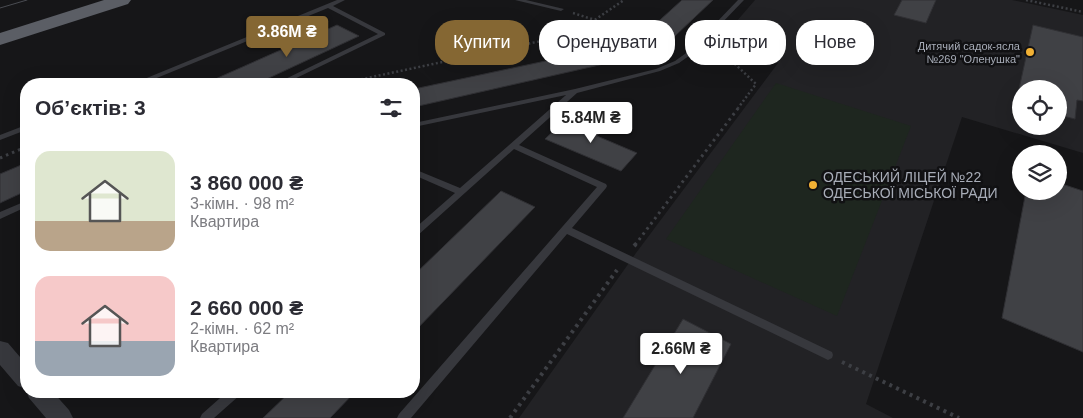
<!DOCTYPE html>
<html lang="uk">
<head>
<meta charset="utf-8">
<style>
	:root { --surface:#fff; --page:#f7f7f7; --text:#2b2b33; --muted:#7c7c81; --accent:#856733 }
	body { margin:0; font-family:Helvetica,sans-serif; background:var(--page); color:var(--text); height:100vh; display:flex; flex-direction:column; font-size:19px; white-space:nowrap }
	* { box-sizing:border-box; margin:0 }
	p { font-size:16px; color:var(--muted) }
	.icon { flex:none; width:28px; height:28px; fill:none; stroke:currentColor; stroke-width:2; stroke-linecap:round; stroke-linejoin:round }
	.map { position:relative; flex:1; overflow:hidden }
	.details { position:absolute; left:20px; top:78px; width:400px; height:320px; display:flex; flex-direction:column; background:var(--surface); border-radius:20px; box-shadow:0 5px 20px #0002 }
	.details>* { flex:none }
	.banner { position:absolute; left:435px; top:20px; width:475px; height:45px; display:flex; gap:10px }
	.tools { position:absolute; left:1012px; top:80px; display:grid; gap:10px }
	.tools a { display:grid; place-items:center; width:55px; height:55px; border-radius:50%; background:var(--surface); box-shadow:0 5px 20px #0002; font-size:25px }
	.price { position:absolute; translate:-50% -42px; padding:0 11px; border-radius:5px; background:#fff; color:#222; font-size:16px; line-height:32px; filter:drop-shadow(0 1px 2px #0008) }
	.price::after { content:''; position:absolute; left:50%; top:30px; width:15px; height:11px; margin-left:-8px; background:inherit; clip-path:polygon(0 0,100% 0,50% 100%) }
	.price.selected { background:var(--accent); color:#fff }
	ul { padding:0; list-style:none }
	li { display:flex; align-items:center; gap:15px; height:125px; padding:0 15px }
	li span { display:grid; place-items:center; flex:none; width:140px; height:100px; border-radius:15px; color:#555 }
	li>.icon { margin-inline-start:auto }
	span .icon { width:60px; height:60px; fill:#fffc; stroke-width:1 }
	li b { font-size:21px }
	h2 { display:flex; justify-content:space-between; align-items:center; height:60px; padding:0 15px; font-size:21px }
	.pill { padding:0 18px; border-radius:20px; background:var(--surface); box-shadow:0 5px 20px #0002; font-size:18px; line-height:45px }
	.pill.selected { background:var(--accent); color:#fff }
	.map>svg:first-child { display:block }
	.built { fill:#222225; fill-rule:evenodd }
	.green { fill:#1e261f }
	.building { fill:#404145; stroke:#303034 }
	.lines { fill:none; stroke-linecap:round; stroke-linejoin:round }
	.path-far2 { stroke:#3d3f44; stroke-width:2.5; stroke-dasharray:2 2.5; stroke-linecap:butt }
	.path-far1 { stroke:#3d3f44; stroke-width:3; stroke-dasharray:2.5 4; stroke-linecap:butt }
	.path { stroke:#3d3f44; stroke-width:4; stroke-dasharray:3 4.5; stroke-linecap:butt }
	.service { fill:#37383d; fill-rule:evenodd }
	.minor { fill:#37383d; fill-rule:evenodd }
	.trunk { fill:#5b5e65; fill-rule:evenodd }
	.tram { stroke:#4a4c52; stroke-width:1 }
	.poi-dot { fill:#f2b134; stroke:#111113; stroke-width:2 }
	.labels { text-anchor:middle; stroke-width:5; stroke-linejoin:round; paint-order:stroke }
	.far-poi-label { font-size:11px; fill:#a8adb8; stroke:#111113; text-anchor:end }
	.poi-label { font-size:14px; fill:#a8adb8; stroke:#111113; text-anchor:start }
</style>
</head>
<body>
<div class="map">
<svg width="1083" height="418" viewBox="0 0 1083 418">
	<rect width="100%" height="100%" fill="#161618"/>
	<path class="built" d="M755,0H1012L1083,15V153L962,117L866,404L893,418H519L636,253L778,63L717,44ZM1021,89H1059V126H1021Z"/>
	<path class="green" d="M776,83L911,126L837,316L666,239Z"/>
	<path class="building" d="M682,0H713L675,36L660,48L648,54L414,107V89L583,53L584,54L628,41L650,29Z
		M902,0H936L926,23L894,15Z
		M337,25L359,36L256,84H204Z
		M1033,25L1083,37V101L1077,100L1075,119L1059,115V89H1019Z
		M567,118L602,131L597,136L637,153L621,171L545,139Z
		M26,163V191L0,203V174Z
		M1059,183L1083,191V352L1002,318L1026,191H1059Z
		M501,191L535,207L414,332V275Z
		M683,319L731,344L693,418H623Z
		M291,391H356L330,418H263Z"/>
	<g class="lines">
		<path class="path-far2" d="M1026,0L1083,12
			M573,13L595,20
			M715,45L756,84L738,108
			M339,84L574,34L624,0"/>
		<path class="path-far1" d="M0,158L26,147
			M635,245L739,107"/>
		<path class="path" d="M634,246L636,244
			M842,362L959,418
			M510,418L617,270"/>
		<path class="service" d="M337,0H345L333,6L385,33V35L284,84H275L378,34L328,8L142,84H132Z
			M515,0H526L564,9L561,11Z
			M738,0H744L693,53L679,63L660,71L577,93L519,145L606,184L607,186L606,188L572,228L832,352L833,355L832,358L828,360L824,358L567,234L411,418H397L399,414L597,187L514,149L417,236L414,237V229L455,193L414,175V169L460,188L566,95L414,127V123L575,89L656,69L675,61L689,51Z
			M26,125V130L0,140V135Z
			M26,201V207L0,219V212Z
			M228,391H242L240,395L214,418H200L202,414Z"/>
		<path class="minor" d="M0,341L8,343L26,364V389L18,386L0,365Z
			M26,390V391H52L69,410L73,418H46L29,398L26,391Z"/>
		<path class="trunk" d="M104,0H131L128,4L0,45V33Z"/>
		<path class="tram" d="M0,8L27,0"/>
	</g>
	<g class="poi-dot">
		<circle cx="1030" cy="52" r="5"/>
		<circle cx="813" cy="185" r="5"/>
	</g>
	<g class="labels">
		<g class="far-poi-label">
			<text x="1020" y="50">Дитячий садок-ясла<tspan x="1020" dy="13">№269 "Оленушка"</tspan></text>
		</g>
		<g class="poi-label">
			<text x="823" y="182">ОДЕСЬКИЙ ЛІЦЕЙ №22<tspan x="823" dy="16">ОДЕСЬКОЇ МІСЬКОЇ РАДИ</tspan></text>
		</g>
	</g>
</svg>
<div class="tools">
<a><svg class="icon" aria-label="locate" viewBox="0 0 24 24"><circle cx="12" cy="12" r="6"/><path d="M12 2v4M12 18v4M2 12h4M18 12h4"/></svg></a>
<a><svg class="icon" aria-label="layers" viewBox="0 0 24 24"><path d="M12 4l9 5-9 5-9-5zM3 14l9 5 9-5"/></svg></a>
</div>
<b class="price selected" style="left:287px;top:58px">3.86M ₴</b>
<b class="price" style="left:591px;top:144px">5.84M ₴</b>
<b class="price" style="left:681px;top:375px">2.66M ₴</b>
<div class="banner">
<a class="pill selected">Купити</a>
<a class="pill">Орендувати</a>
<a class="pill">Фільтри</a>
<a class="pill">Нове</a>
</div>
<section class="details">
<h2>Об’єктів: 3<svg class="icon" aria-label="filters" viewBox="0 0 24 24"><path d="M4 7h16M4 17h16"/><circle cx="9" cy="7" r="2"/><circle cx="15" cy="17" r="2"/></svg></h2>
<ul>
<li><span style="background:linear-gradient(#dfe7d0 70%,#b9a48a 0)"><svg class="icon" aria-label="home" viewBox="0 0 24 24"><path d="M3 11l9-7 9 7M6 9v11h12V9"/></svg></span><div><b>3 860 000 ₴</b><p>3-кімн. · 98 m²</p><p>Квартира</p></div></li>
<li><span style="background:linear-gradient(#f6c9c9 65%,#9aa5b1 0)"><svg class="icon" aria-label="home" viewBox="0 0 24 24"><path d="M3 11l9-7 9 7M6 9v11h12V9"/></svg></span><div><b>2 660 000 ₴</b><p>2-кімн. · 62 m²</p><p>Квартира</p></div></li>
</ul>
</section>
</div>
</body>
</html>
